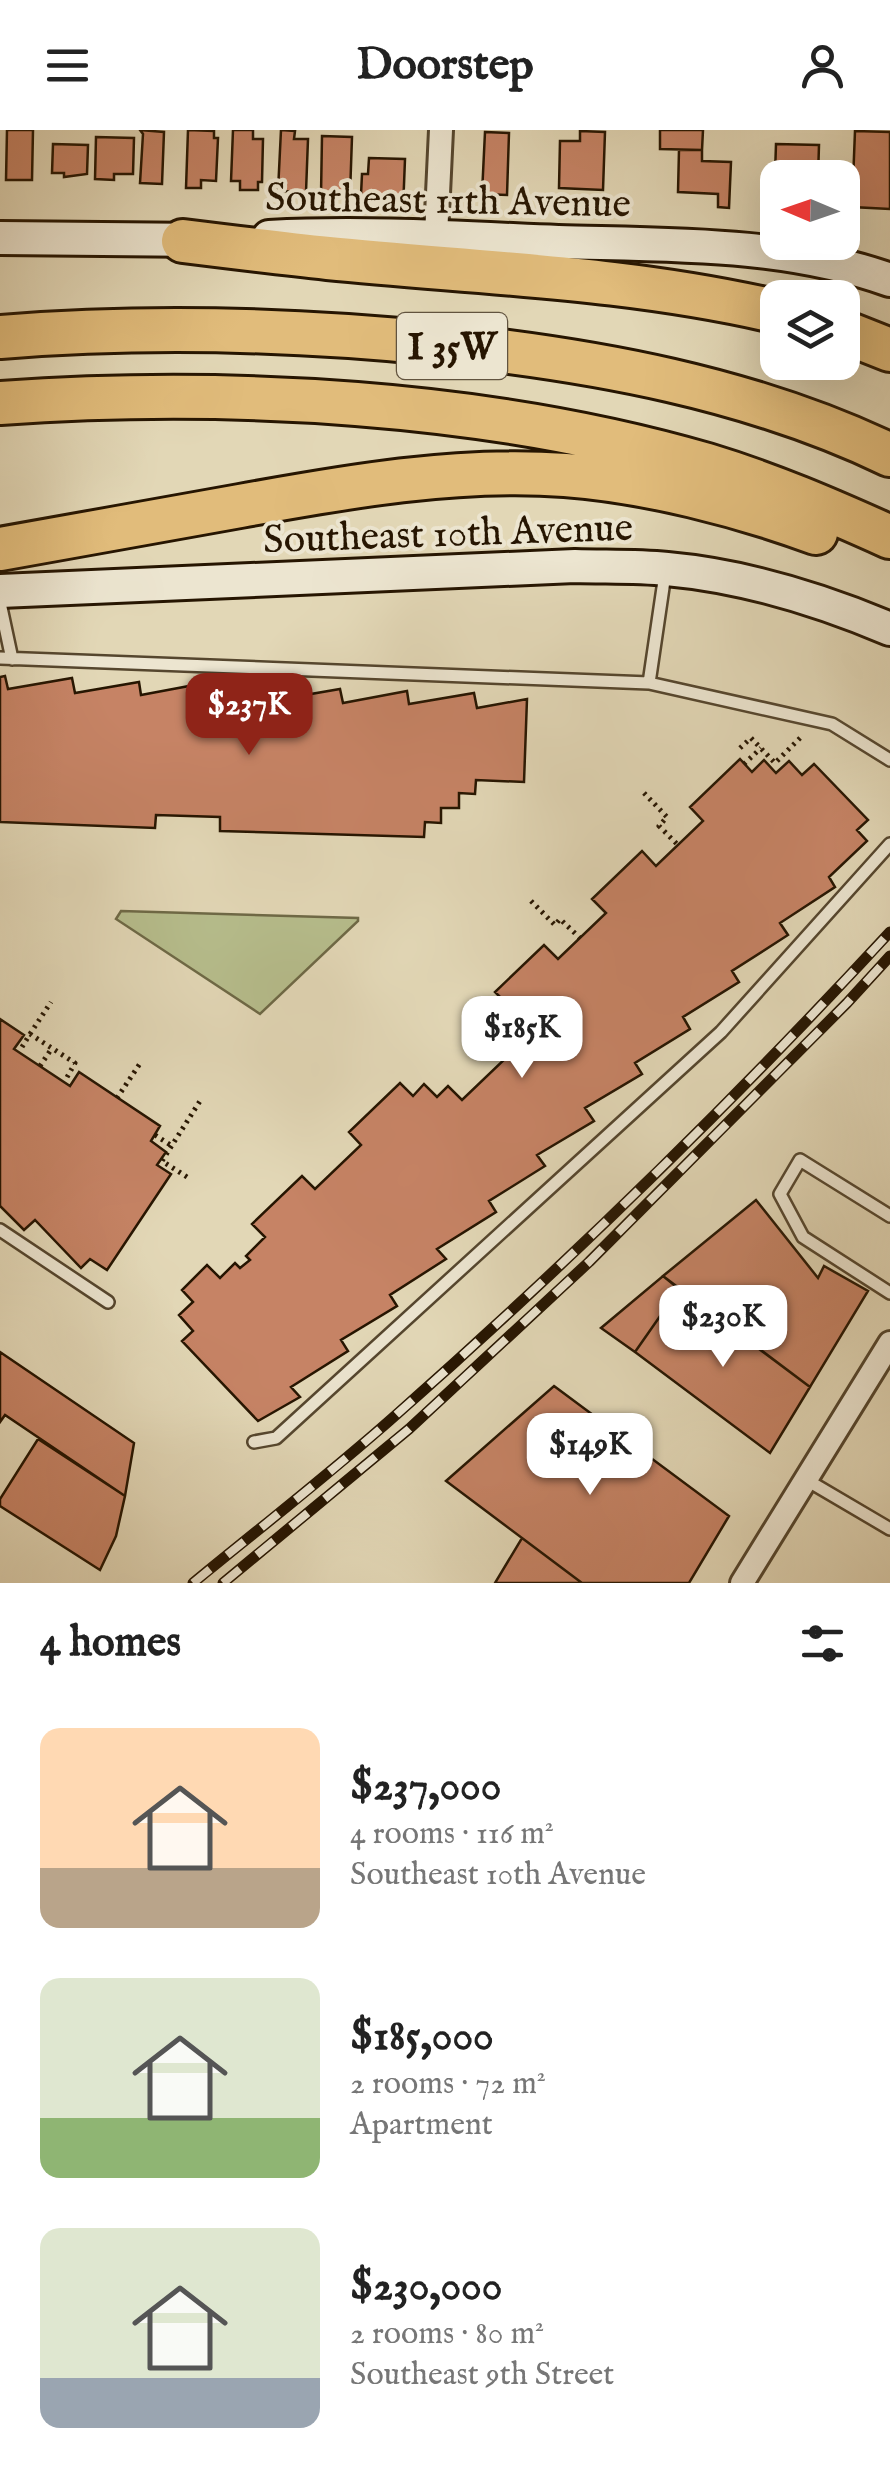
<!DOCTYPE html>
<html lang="en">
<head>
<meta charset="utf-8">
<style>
	:root { --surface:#fff; --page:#f2f2f2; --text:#222; --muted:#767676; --accent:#8f2418 }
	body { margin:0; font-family:"IM FELL English",serif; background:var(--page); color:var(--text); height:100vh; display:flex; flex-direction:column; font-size:38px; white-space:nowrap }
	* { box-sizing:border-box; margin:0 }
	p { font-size:32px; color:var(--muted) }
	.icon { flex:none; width:55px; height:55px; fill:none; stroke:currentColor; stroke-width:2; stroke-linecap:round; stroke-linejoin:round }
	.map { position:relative; height:1453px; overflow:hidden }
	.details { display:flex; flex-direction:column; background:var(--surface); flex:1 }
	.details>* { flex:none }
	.needle { width:65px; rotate:272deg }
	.fabs { position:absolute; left:760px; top:30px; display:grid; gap:20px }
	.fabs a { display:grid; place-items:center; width:100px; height:100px; border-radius:20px; background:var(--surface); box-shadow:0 10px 40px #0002; font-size:50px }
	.price { position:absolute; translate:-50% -85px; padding:0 22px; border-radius:20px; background:#fff; color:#222; font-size:32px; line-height:65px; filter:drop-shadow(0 2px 5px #0008) }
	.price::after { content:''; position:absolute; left:50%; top:60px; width:30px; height:22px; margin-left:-15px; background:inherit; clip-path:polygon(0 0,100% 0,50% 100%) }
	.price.current { background:var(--accent); color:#fff }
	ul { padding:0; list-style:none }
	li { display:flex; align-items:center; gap:30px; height:250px; padding:0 40px }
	li span { display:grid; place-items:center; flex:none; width:280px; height:200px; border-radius:20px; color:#555 }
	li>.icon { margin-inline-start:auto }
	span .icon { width:120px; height:120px; fill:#fffc; stroke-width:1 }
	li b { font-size:42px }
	h2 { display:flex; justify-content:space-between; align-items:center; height:120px; padding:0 40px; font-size:42px }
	header { display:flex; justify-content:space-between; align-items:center; height:130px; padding:0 40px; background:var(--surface); font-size:45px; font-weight:700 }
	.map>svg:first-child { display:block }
	.green { fill:#b6bd8c; stroke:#6e6946; stroke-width:2.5 }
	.building { fill:#c68365; stroke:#261501; stroke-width:2.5 }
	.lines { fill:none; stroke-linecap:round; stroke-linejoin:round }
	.lane-casing { stroke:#55462e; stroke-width:16 }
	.street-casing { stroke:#55462e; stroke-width:28 }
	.secondary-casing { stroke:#261501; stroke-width:38 }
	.highway-casing { stroke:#261501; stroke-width:48 }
	.path { stroke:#261501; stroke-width:5; stroke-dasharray:2.5 5; stroke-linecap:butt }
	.lane { stroke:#ece5d0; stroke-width:11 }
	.street { stroke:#ece5d0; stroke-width:22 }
	.secondary { stroke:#ece5d0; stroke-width:32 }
	.highway { stroke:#e1bc7b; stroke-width:42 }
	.rail-casing { stroke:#261501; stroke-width:11 }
	.rail { stroke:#ece5d0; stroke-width:8; stroke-dasharray:22; stroke-linecap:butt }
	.labels { text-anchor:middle; stroke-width:8; stroke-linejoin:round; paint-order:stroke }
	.shield { fill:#ece5d0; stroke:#61533f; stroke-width:2.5 }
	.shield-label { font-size:38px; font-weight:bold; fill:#261501 }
	.street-label { font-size:40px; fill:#261501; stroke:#ece5d0 }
</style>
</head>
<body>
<header><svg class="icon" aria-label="menu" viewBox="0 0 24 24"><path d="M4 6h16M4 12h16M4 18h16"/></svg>Doorstep<svg class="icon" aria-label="person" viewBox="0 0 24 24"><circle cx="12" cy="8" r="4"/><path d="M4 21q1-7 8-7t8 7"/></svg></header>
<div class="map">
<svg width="890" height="1453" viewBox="0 0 890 1453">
	<rect width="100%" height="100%" fill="#e2d7b6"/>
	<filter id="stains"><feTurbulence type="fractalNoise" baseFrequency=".002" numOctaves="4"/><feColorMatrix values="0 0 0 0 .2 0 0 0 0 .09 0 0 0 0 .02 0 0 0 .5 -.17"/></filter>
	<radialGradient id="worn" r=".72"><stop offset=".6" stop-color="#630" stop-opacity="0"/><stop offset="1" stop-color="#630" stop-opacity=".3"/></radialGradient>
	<path class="green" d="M121,781L358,788V791L260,884L116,789Z"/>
	<path class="building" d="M7,0H33L32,50H6Z
		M140,0L164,2L162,54L140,53L143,4Z
		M188,0L214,1V8H218L216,51L201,50V58H186Z
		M233,0H253V9H263L262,52H258V60H240V51H231Z
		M281,0L295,1L294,9H308L306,62L278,61Z
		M660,0H703L702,20L660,19Z
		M580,1L605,2L603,60L559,58L560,11H580Z
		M855,1L890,2V79L852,77Z
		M485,2L509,3L507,65L482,64Z
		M322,6L352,7L350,65H321Z
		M96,7L134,8L133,44H114V50L95,49Z
		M53,14L88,15L87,44L64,47V43H52Z
		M776,14L819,15L818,48H778V75L774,74Z
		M679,20H702V31L731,32L729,78L718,77V64L678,62Z
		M369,28L405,29L403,80L366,79L367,65H361L362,44H368Z
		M5,546L8,559L72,548L75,563L139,552L141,565L205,553L208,567L273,555L276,570L340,559L343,573L407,561L409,574L474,563L477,578L527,569L524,652L476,650L475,664L459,663V678H441V693L425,692L424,707L220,701V687L156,685L155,698L0,692V547Z
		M740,629L752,642L764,630L776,643L789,631L802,645L814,634L868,690L857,700L867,711L829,747L835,757L780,793L788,805L732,841L739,852L683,887L690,899L635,933L642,944L585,978L594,991L537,1025L545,1036L489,1071L496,1082L437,1119L446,1129L390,1165L397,1176L341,1210L348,1221L291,1257L300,1267L258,1291L182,1211L193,1201L179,1185L193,1172L182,1160L207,1135L220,1148L235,1133L240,1138L250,1130L246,1126L265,1107L252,1094L302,1046L315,1059L361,1015L349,1002L400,953L413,966L424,954L437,967L448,956L462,970L508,926L495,912L508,900L495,887L508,875L495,862L544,815L558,829L606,783L592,769L642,721L656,736L703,691L690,677Z
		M0,889L24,905L14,919L70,956L79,942L160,996L151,1011L166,1022L157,1035L171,1044L107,1140L90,1129L81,1138L35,1090L24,1100L0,1076Z
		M756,1070L818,1148L824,1136L868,1161L810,1257L663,1146Z
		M663,1146L679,1159L635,1222L601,1198Z
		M679,1159L810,1257L770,1323L635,1222Z
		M0,1222L134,1313L125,1366L5,1285L0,1292Z
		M554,1256L729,1386L689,1453H582L446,1351Z
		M38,1309L125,1366L116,1406L100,1440L0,1376V1369Z
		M522,1408L582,1453H495Z"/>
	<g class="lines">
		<g class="lane-casing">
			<path id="lane" d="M0,473L12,529
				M0,528L649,553L832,594L890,630
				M649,553L665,444
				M890,1086L800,1030L780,1064L803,1107L890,1163
				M0,1100L108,1172
				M254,1312L276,1308L721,902L890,714
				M805,1349L890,1399"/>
		</g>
		<g class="street-casing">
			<path id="street" d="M436,106L441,0
				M742,1453L890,1213"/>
		</g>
		<g class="secondary-casing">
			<path id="secondary" d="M269,107C365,102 461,108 558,112C669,115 784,112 890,150
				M0,108L205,110
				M0,461L575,436C606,437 637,436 667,439C744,446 819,469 890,499"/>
		</g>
		<g class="highway-casing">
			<path id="highway" d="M183,111C231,117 279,123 328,128C479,143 629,147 778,182
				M842,201L890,220
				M0,207C148,195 294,199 441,214C594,230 750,258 890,325
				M0,273C228,257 487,271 707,335C770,354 830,380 890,407
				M0,419C80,405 160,390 240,376C345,357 457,337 565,345C646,351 740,375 816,403"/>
		</g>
		<path class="path" d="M740,618L751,608L775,633L803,605
			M744,634L761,618
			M644,663L667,687L659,696L678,715
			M531,771L555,795L560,789L580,808
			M30,904L51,872
			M22,917L30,904L75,933L66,949
			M40,936L52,918
			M117,968L141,932
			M155,1005L172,1016
			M187,1047L162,1031L200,971"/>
		<use href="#lane" class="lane"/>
		<use href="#street" class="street"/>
		<use href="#secondary" class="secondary"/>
		<use href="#highway" class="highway"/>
		<g class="rail-casing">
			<path id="rail" d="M193,1453C261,1397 331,1343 397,1284C569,1132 734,971 890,802
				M223,1453L409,1299L589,1132L847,873L890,826"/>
		</g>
		<use href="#rail" class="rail"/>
	</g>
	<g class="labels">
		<rect class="shield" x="397" y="183" width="110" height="66" rx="8"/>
		<g class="shield-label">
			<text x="452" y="229">I 35W</text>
		</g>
		<g class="street-label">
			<text transform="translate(448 69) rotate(1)" y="14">Southeast 11th Avenue</text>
			<text transform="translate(448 402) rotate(-2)" y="14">Southeast 10th Avenue</text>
		</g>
	</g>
	<rect width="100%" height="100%" filter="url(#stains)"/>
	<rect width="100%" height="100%" fill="url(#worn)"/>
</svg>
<div class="fabs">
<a><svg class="needle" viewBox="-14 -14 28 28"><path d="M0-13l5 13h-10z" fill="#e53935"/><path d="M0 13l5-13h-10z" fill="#767676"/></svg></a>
<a><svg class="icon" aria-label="layers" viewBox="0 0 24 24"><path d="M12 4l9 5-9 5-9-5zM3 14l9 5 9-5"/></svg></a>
</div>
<b class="price current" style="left:249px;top:628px">$237K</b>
<b class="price" style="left:522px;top:951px">$185K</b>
<b class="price" style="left:723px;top:1240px">$230K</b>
<b class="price" style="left:590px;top:1368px">$149K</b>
</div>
<section class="details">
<h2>4 homes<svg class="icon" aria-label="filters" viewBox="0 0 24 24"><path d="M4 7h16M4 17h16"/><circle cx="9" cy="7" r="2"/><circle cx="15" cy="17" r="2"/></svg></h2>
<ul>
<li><span style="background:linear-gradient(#ffd9b3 70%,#b9a48a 0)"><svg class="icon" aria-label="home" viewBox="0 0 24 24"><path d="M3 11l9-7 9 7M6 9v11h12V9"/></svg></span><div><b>$237,000</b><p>4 rooms · 116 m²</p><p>Southeast 10th Avenue</p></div></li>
<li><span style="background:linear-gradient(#dfe7d0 70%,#8fb573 0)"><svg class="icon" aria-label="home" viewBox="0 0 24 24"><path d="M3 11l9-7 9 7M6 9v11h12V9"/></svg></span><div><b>$185,000</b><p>2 rooms · 72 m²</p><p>Apartment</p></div></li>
<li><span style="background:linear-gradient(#dfe7d0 75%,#9aa5b1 0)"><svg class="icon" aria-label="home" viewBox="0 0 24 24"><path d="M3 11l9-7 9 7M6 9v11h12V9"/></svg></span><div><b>$230,000</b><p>2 rooms · 80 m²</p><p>Southeast 9th Street</p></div></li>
</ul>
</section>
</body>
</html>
